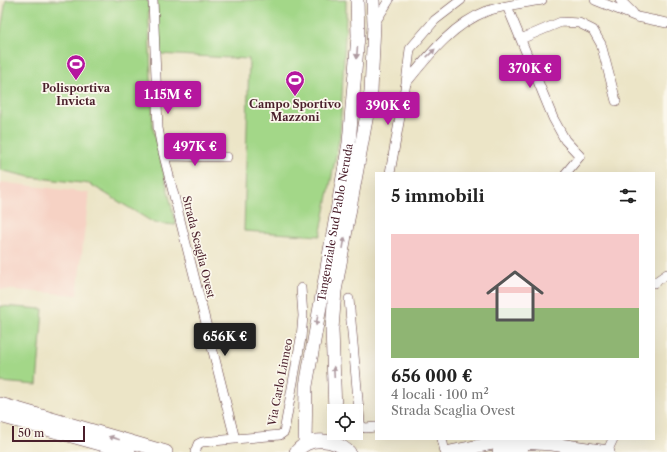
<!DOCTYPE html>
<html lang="it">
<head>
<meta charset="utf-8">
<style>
	:root { --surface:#fff; --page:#f6f6f6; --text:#222; --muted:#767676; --accent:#b5179e }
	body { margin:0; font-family:"Libre Caslon Text",serif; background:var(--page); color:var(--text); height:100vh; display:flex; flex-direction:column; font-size:15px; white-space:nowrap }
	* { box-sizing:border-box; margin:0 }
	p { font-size:13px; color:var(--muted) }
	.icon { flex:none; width:22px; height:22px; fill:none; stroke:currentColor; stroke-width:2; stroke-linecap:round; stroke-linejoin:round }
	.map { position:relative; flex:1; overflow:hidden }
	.side { position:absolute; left:375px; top:172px; width:280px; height:268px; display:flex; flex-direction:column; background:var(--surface); border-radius:0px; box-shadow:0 4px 16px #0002 }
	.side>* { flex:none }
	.controls { position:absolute; left:327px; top:404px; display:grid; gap:8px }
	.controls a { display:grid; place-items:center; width:36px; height:36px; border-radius:0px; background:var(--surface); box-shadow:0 4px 16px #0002; font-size:20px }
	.scale { position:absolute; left:12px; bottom:10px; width:73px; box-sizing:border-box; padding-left:4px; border:2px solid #4a1f2b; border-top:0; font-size:11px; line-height:14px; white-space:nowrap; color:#4a1f2b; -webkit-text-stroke:3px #fbf7ec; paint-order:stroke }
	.price { position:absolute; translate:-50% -34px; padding:0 9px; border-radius:4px; background:var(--accent); color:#fff; font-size:13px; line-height:26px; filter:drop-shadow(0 1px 2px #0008) }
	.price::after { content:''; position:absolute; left:50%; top:24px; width:12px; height:9px; margin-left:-6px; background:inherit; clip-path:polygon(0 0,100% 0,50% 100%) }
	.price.on { background:#222; color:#fff }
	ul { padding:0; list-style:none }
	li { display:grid; align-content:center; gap:8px; height:212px; padding:0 16px }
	li span { display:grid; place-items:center; height:124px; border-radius:0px; color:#555 }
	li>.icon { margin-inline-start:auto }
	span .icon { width:72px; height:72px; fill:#fffc; stroke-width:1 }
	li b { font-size:17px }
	h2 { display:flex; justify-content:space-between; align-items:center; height:48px; padding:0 16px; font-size:17px }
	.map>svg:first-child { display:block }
	.built { fill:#f6d2c4 }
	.green { fill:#a3d788; stroke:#767b5a }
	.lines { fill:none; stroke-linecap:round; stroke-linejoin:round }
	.street-casing { stroke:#623d42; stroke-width:10 }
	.secondary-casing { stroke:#623d42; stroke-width:14 }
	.street { stroke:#fff; stroke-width:9 }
	.secondary { stroke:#fff; stroke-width:13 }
	.oneway { fill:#ae9aa0 }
	.labels { text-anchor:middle; stroke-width:3.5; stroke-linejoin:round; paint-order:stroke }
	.poi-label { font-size:11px; font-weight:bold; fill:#4a1f2b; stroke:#fbf7ec }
	.street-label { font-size:11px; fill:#4a1f2b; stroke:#fbf7ec }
</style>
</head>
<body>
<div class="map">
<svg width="667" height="452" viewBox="0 0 667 452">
	<rect width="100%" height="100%" fill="#fbf7ec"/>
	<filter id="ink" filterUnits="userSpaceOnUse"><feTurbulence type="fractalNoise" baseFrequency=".025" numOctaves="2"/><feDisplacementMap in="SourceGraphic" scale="8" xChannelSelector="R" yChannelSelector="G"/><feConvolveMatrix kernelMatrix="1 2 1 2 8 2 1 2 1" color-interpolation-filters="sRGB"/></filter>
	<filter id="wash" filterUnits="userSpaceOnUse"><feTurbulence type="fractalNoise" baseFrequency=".012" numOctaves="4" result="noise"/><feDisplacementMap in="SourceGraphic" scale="16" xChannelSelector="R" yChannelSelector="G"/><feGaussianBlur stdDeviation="0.9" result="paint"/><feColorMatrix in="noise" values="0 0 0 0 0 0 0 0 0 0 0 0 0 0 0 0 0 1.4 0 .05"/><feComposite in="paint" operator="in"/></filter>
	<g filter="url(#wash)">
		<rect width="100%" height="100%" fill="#ece5c7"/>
		<path class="built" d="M0,182L89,193L77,295L0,289Z"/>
		<path class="green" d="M6,0H148L153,128L176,225L154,223L90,184L30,177L0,170V36Z
			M157,0H346V16L340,135L320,236L244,231L249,59L158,54Z
			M0,306L43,309L37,385L0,382Z"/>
	</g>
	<g filter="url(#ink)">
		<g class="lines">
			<g class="street-casing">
				<path id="street" d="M153,0L158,128L161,144L235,439L202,442L198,444L195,452
					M595,0L637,17L667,23
					M620,0L633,13
					M507,6L553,118L565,140L580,156L566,173
					M374,24L389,0
					M521,39L561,22L579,23L593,30L601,44L616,101
					M407,82C429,55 453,24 487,11C504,5 524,3 542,0
					M164,156L227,157
					M390,173L406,83L410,49L435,20L461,0
					M654,283L667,274
					M349,299L360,422L361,426L365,428L376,427
					M235,439L280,435L284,432L301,338L303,316L301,288
					M442,439L445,452
					M607,452L613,439"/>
			</g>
			<g class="secondary-casing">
				<g id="secondary">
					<path d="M0,404L166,452"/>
					<path d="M335,411L332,329L335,291L371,92L374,24L373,0"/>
					<path d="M0,416L129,452"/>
					<path id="s1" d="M305,444L306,386L349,143L358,36L357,0"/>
					<path d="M296,452C310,435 334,439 349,452"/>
					<path d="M450,452L503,441L552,444L608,452"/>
					<path d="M499,452L522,447"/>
				</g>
			</g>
			<use href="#street" class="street"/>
			<use href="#secondary" class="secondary"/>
		</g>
		<defs><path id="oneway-solid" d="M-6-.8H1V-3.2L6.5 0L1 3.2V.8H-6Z"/></defs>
		<g class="oneway">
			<use href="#oneway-solid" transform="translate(357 53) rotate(94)"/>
			<use href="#oneway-solid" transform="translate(431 53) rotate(-44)"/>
			<use href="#oneway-solid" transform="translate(344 243) rotate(-80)"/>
			<use href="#oneway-solid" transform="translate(317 320) rotate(100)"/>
			<use href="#oneway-solid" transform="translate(334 372) rotate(-93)"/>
			<use href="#oneway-solid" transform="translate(114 438) rotate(-164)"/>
		</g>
	</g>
	<defs>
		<g id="stadium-pin" transform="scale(1)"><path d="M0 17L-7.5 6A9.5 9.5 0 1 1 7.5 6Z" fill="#b5179e" stroke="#fbf7ec"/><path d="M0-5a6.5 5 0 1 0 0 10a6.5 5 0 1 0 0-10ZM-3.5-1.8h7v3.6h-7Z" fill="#fff"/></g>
	</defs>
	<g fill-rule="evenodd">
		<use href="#stadium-pin" x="76" y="64"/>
		<use href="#stadium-pin" x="295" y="80"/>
	</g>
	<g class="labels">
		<g class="poi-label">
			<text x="76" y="92">Polisportiva<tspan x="76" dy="13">Invicta</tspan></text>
			<text x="295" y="108">Campo Sportivo<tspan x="295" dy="13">Mazzoni</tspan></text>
		</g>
		<g class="street-label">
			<text dy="4" stroke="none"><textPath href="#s1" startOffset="224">Tangenziale Sud Pablo Neruda</textPath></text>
			<text transform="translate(199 247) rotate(76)" y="4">Strada Scaglia Ovest</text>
			<text transform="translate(280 382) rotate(-79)" y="4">Via Carlo Linneo</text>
		</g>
	</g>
</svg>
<div class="controls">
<a><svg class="icon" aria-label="locate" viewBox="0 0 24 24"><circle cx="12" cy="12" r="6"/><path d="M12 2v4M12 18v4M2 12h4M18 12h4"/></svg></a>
</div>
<div class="scale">50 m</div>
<b class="price" style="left:530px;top:89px">370K €</b>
<b class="price" style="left:168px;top:115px">1.15M €</b>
<b class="price" style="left:388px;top:126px">390K €</b>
<b class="price" style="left:195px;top:167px">497K €</b>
<b class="price on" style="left:225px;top:357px">656K €</b>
<section class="side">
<h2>5 immobili<svg class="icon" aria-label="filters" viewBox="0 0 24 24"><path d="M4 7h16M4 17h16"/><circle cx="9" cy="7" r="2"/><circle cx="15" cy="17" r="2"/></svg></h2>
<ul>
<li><span style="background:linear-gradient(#f6c9c9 60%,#8fb573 0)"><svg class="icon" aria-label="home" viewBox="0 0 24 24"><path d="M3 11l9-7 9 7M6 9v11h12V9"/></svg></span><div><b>656 000 €</b><p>4 locali · 100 m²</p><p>Strada Scaglia Ovest</p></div></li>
</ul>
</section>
</div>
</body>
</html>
